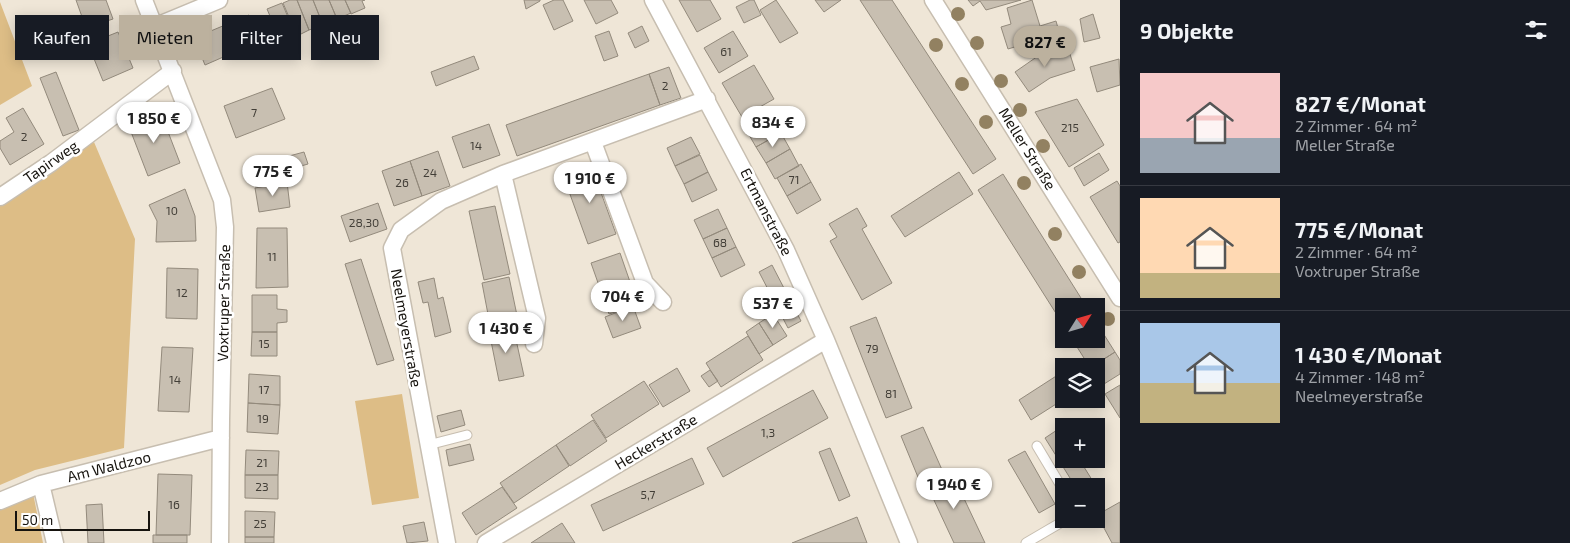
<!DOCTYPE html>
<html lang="de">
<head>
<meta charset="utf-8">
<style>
	:root { --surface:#171b24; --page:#20242c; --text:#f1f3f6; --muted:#9ea1a6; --line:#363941; --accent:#bcb19e }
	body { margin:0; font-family:"Exo 2",sans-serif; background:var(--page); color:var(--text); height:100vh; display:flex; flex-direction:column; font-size:19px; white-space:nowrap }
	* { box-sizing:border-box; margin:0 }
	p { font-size:16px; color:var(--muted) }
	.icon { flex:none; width:28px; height:28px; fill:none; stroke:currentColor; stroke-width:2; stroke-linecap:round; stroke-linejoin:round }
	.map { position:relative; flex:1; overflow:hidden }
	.sheet { display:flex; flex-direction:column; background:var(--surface); width:450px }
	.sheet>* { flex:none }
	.hud { position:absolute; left:15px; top:15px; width:475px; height:45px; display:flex; gap:10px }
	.needle { width:32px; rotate:53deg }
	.fabs { position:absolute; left:1055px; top:298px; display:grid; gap:10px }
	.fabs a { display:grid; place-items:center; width:50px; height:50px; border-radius:0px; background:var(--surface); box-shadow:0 2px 12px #0003; font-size:25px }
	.scale { position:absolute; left:15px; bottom:12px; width:135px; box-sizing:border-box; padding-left:5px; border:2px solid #16130e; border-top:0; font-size:14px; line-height:18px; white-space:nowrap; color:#16130e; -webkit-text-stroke:4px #fff; paint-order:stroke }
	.price { position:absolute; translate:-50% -42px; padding:0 11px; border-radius:18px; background:#fff; color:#222; font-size:16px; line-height:32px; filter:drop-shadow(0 1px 2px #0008) }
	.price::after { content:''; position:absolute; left:50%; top:30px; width:15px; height:11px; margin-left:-8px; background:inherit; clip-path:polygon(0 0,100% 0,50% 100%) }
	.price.active { background:var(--accent); color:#111 }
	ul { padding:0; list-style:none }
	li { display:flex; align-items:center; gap:15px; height:125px; padding:0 20px }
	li+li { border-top:1px solid var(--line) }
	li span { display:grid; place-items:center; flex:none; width:140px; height:100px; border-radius:0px; color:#555 }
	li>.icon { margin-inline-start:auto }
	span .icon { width:60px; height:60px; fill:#fffc; stroke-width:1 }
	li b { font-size:21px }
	h2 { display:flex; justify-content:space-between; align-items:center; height:60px; padding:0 20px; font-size:21px }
	.chip { padding:0 18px; border-radius:0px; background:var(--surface); box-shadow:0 2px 12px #0003; font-size:18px; line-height:45px }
	.chip.active { background:var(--accent); color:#111 }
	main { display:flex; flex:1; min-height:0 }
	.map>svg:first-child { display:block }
	.green { fill:#ddbd86 }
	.building { fill:#c8bfb1; stroke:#938a7c }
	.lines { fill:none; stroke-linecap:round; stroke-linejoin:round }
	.lane-casing { stroke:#c7beb0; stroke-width:11 }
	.street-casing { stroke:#c7beb0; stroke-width:19 }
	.lane { stroke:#fff; stroke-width:9 }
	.street { stroke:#fff; stroke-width:16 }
	.tree { fill:#928161 }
	.labels { text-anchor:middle; stroke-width:5; stroke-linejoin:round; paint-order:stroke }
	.number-label { font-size:12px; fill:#423e37 }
	.street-label { font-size:15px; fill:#16130e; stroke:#fff }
</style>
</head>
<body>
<main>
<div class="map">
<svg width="1120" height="543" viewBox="0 0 1120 543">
	<rect width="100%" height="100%" fill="#efe6d7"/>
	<path class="green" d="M0,2L32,86L0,105Z
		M94,142L135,239L124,448L35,470L0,485V204Z
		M402,394L419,498L372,505L355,401Z
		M32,488L43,543H0V501Z"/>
	<path class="building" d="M76,0H106L113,19L86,28Z
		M290,0H297L309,30L297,36L283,3Z
		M297,0H313L323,25L309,30Z
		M313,0H329L337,19L323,25Z
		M329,0H345L351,13L337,19Z
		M345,0H365L362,1L365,8L351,14Z
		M524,0H540V1L526,9Z
		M554,0H563L573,21L554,30L543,5Z
		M584,0H611L618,13L596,24Z
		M679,0H710L721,19L697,32Z
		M750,0H754L761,15L744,23L736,7Z
		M776,0L798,33L780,43L760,10Z
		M815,0H841L824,12Z
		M860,0H892L996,159L973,174Z
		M968,0H1021L986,10L980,1L973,6Z
		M1032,0L1040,26L1056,21L1061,39L1043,44L1041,39L1008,49L1001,27L1011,24L1007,8Z
		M282,3L296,36L281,42L267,9Z
		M1093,14L1100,38L1084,42L1080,19Z
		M249,15L260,41L205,65L194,38Z
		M642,26L649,41L635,48L628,33Z
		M609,31L618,56L604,61L595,36Z
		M733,31L748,56L719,73L704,48Z
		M118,32L133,68L103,81L88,44Z
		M1068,48L1075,70L1050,78L1029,92L1015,72L1038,56Z
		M474,56L479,69L436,86L431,72Z
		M1119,59L1120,85L1097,92L1090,67Z
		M754,65L774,99L742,117L722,83Z
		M669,67L681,98L660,105L649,74Z
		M56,72L79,130L63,136L40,78Z
		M649,74L660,105L517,156L506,125Z
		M272,88L285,119L236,138L224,106Z
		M1077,99L1104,145L1069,167L1035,112Z
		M23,108L44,144L10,165L0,148V141L14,132L6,118Z
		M160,111L180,163L148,176L128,124Z
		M770,115L781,133L756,147L745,128Z
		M489,124L500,155L463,168L452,137Z
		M781,133L790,149L766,163L756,147Z
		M691,137L700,154L675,166L667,148Z
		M790,149L799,166L775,179L766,163Z
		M438,151L450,186L422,196L410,161Z
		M304,152L308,164L249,181L245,168Z
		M1099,153L1109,170L1084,186L1074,168Z
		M700,155L708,172L684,184L675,166Z
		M410,161L422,196L394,206L382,171Z
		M801,164L811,182L787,196L777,178Z
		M591,165L616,234L588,244L563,175Z
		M708,172L717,190L692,202L684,184Z
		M959,172L973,194L905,237L891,216Z
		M1003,174L1086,306H1064V326L978,190Z
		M1117,181L1120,186V242L1118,243L1090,197Z
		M287,182L290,207L259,212L255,188Z
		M811,182L821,200L797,214L787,196Z
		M185,189L195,216L196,241L156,242L157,221L149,205Z
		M378,203L387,229L350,242L341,216Z
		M495,206L510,274L484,280L469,211Z
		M857,208L867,226L862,229L892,283L862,300L830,241L837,237L829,224Z
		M718,209L727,228L703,239L694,220Z
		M257,228H287L288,287L256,288Z
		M727,228L736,247L712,258L703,239Z
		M736,247L745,265L721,277L712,258Z
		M620,253L638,305L609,314L591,263Z
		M361,259L394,360L377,365L345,264Z
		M772,265L801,321L788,328L759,272Z
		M167,268L198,269L197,319L166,318Z
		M509,277L519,325L491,330L482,283Z
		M434,278L438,299L443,297L451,332L435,337L428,302L423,303L418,282Z
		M252,295H277V309L287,310V322L277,323V332H252Z
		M633,306L641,328L613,338L605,317Z
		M773,314L787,336L773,345L759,323Z
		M876,317L912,408L886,418L850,327Z
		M1096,322L1115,352L1093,366H1089L1072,339H1096Z
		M759,323L773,345L759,354L746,332Z
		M513,326L524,376L499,381L489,331Z
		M252,332H277V356H251Z
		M748,336L763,360L721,387L706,363Z
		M162,347L193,348L189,412L158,411Z
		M1115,352L1120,360V374L1096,389V366H1093Z
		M677,368L690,391L663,407L649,385Z
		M710,370L718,381L709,387L701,376Z
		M1064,371V399L1031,420L1019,400Z
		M249,374L280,376V405L248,403Z
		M644,381L659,404L606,438L591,415Z
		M1120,385V418L1105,394Z
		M813,390L828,418L723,477L707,448Z
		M248,403L280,405L278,434L247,432Z
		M461,410L465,425L441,432L437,416Z
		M593,420L607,441L570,466L556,445Z
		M923,427L943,472L920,482L901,436Z
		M1060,428L1064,434V459H1079L1094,483L1088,486H1075L1045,438Z
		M470,444L474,460L449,466L446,450Z
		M556,445L569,466L514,503L500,483Z
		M830,448L850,496L839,501L819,452Z
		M246,450L279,451L278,475H245Z
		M1025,451L1055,504L1039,513L1008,460Z
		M692,458L704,484L603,531L591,505Z
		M951,471L985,543H954L926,483Z
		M158,474L192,475L190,535H156Z
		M245,475H278V499L245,498Z
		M502,487L517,508L476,535L462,513Z
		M1120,502V543H1112L1097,515Z
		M102,504L104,543H88L86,505Z
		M245,511L275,512L274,537H245Z
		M857,517L867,543H792Z
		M424,522L428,541L407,543L403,526Z
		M562,523L575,543H531Z
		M153,535H187V543H153Z
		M245,537H274V543H245Z"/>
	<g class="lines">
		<g class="lane-casing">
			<path id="lane" d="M428,445L467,435
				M1037,446L1064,491
				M1026,543L1067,519"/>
		</g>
		<g class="street-casing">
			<path id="street" d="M144,0L222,200L225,227L221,420L220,543
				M653,0L786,250L826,340L909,543
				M933,0L1120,298
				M154,27L219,0
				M593,142L645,283L663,302
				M503,174L537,318L534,344
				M0,197L51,163L173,71
				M41,484L55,543
				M0,501L41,484L221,438
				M447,543L392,248L401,230L441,201L503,174L707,99
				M486,543L826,340"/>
		</g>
		<use href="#lane" class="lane"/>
		<use href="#street" class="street"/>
	</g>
	<g class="tree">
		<circle cx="958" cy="14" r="7"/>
		<circle cx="977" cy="43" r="7"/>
		<circle cx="936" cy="45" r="7"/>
		<circle cx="1001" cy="81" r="7"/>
		<circle cx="962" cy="84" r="7"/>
		<circle cx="1020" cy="110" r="7"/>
		<circle cx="986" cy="122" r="7"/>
		<circle cx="1043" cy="146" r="7"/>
		<circle cx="1024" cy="183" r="7"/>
		<circle cx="1055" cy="234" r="7"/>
		<circle cx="1079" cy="272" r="7"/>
		<circle cx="1108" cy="319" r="7"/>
	</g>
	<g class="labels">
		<g class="number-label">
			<text x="726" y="56">61</text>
			<text x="665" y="90">2</text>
			<text x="254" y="117">7</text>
			<text x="1070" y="132">215</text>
			<text x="24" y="141">2</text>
			<text x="476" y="150">14</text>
			<text x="430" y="177">24</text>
			<text x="794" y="184">71</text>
			<text x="402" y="187">26</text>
			<text x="172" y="215">10</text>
			<text x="364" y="227">28,30</text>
			<text x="720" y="247">68</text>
			<text x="272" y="261">11</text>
			<text x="182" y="297">12</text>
			<text x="264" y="348">15</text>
			<text x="872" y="353">79</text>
			<text x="175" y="384">14</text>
			<text x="264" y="394">17</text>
			<text x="891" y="398">81</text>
			<text x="263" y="423">19</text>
			<text x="768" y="437">1,3</text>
			<text x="262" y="467">21</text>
			<text x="262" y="491">23</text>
			<text x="648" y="499">5,7</text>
			<text x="174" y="509">16</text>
			<text x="260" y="528">25</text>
		</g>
		<g class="street-label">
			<text transform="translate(1027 149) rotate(58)" y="5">Meller Straße</text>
			<text transform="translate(51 162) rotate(-35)" y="5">Tapirweg</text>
			<text transform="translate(766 212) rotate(63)" y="5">Ertmanstraße</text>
			<text transform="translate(224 303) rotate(-89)" y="5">Voxtruper Straße</text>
			<text transform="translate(406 328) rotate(80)" y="5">Neelmeyerstraße</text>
			<text transform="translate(656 442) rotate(-31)" y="5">Heckerstraße</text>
			<text transform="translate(109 467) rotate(-14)" y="5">Am Waldzoo</text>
		</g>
	</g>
</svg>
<div class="fabs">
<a><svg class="needle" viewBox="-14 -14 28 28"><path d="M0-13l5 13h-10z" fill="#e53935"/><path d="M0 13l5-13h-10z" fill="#9ea1a6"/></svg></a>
<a><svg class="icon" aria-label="layers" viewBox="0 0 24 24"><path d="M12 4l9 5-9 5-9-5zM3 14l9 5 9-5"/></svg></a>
<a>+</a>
<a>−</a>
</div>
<div class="scale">50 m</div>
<b class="price active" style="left:1045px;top:68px">827 €</b>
<b class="price" style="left:154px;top:144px">1 850 €</b>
<b class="price" style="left:773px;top:148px">834 €</b>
<b class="price" style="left:273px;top:197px">775 €</b>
<b class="price" style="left:590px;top:204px">1 910 €</b>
<b class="price" style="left:623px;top:322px">704 €</b>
<b class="price" style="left:773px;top:329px">537 €</b>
<b class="price" style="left:506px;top:354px">1 430 €</b>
<b class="price" style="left:954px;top:510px">1 940 €</b>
<div class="hud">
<a class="chip">Kaufen</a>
<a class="chip active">Mieten</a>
<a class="chip">Filter</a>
<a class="chip">Neu</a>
</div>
</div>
<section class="sheet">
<h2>9 Objekte<svg class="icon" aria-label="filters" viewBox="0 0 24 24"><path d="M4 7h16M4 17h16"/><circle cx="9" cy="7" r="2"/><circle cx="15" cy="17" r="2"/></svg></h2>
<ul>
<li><span style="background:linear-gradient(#f6c9c9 65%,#9aa5b1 0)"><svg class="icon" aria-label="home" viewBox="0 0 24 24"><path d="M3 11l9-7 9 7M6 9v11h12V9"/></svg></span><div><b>827 €/Monat</b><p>2 Zimmer · 64 m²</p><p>Meller Straße</p></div></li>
<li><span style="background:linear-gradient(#ffd9b3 75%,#c2b280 0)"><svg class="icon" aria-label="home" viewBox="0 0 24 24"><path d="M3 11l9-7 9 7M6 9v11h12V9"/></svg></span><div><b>775 €/Monat</b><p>2 Zimmer · 64 m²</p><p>Voxtruper Straße</p></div></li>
<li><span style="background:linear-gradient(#a9c7e8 60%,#c2b280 0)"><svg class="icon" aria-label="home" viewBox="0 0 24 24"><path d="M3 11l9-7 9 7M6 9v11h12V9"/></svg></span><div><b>1 430 €/Monat</b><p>4 Zimmer · 148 m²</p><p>Neelmeyerstraße</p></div></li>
</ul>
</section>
</main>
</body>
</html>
